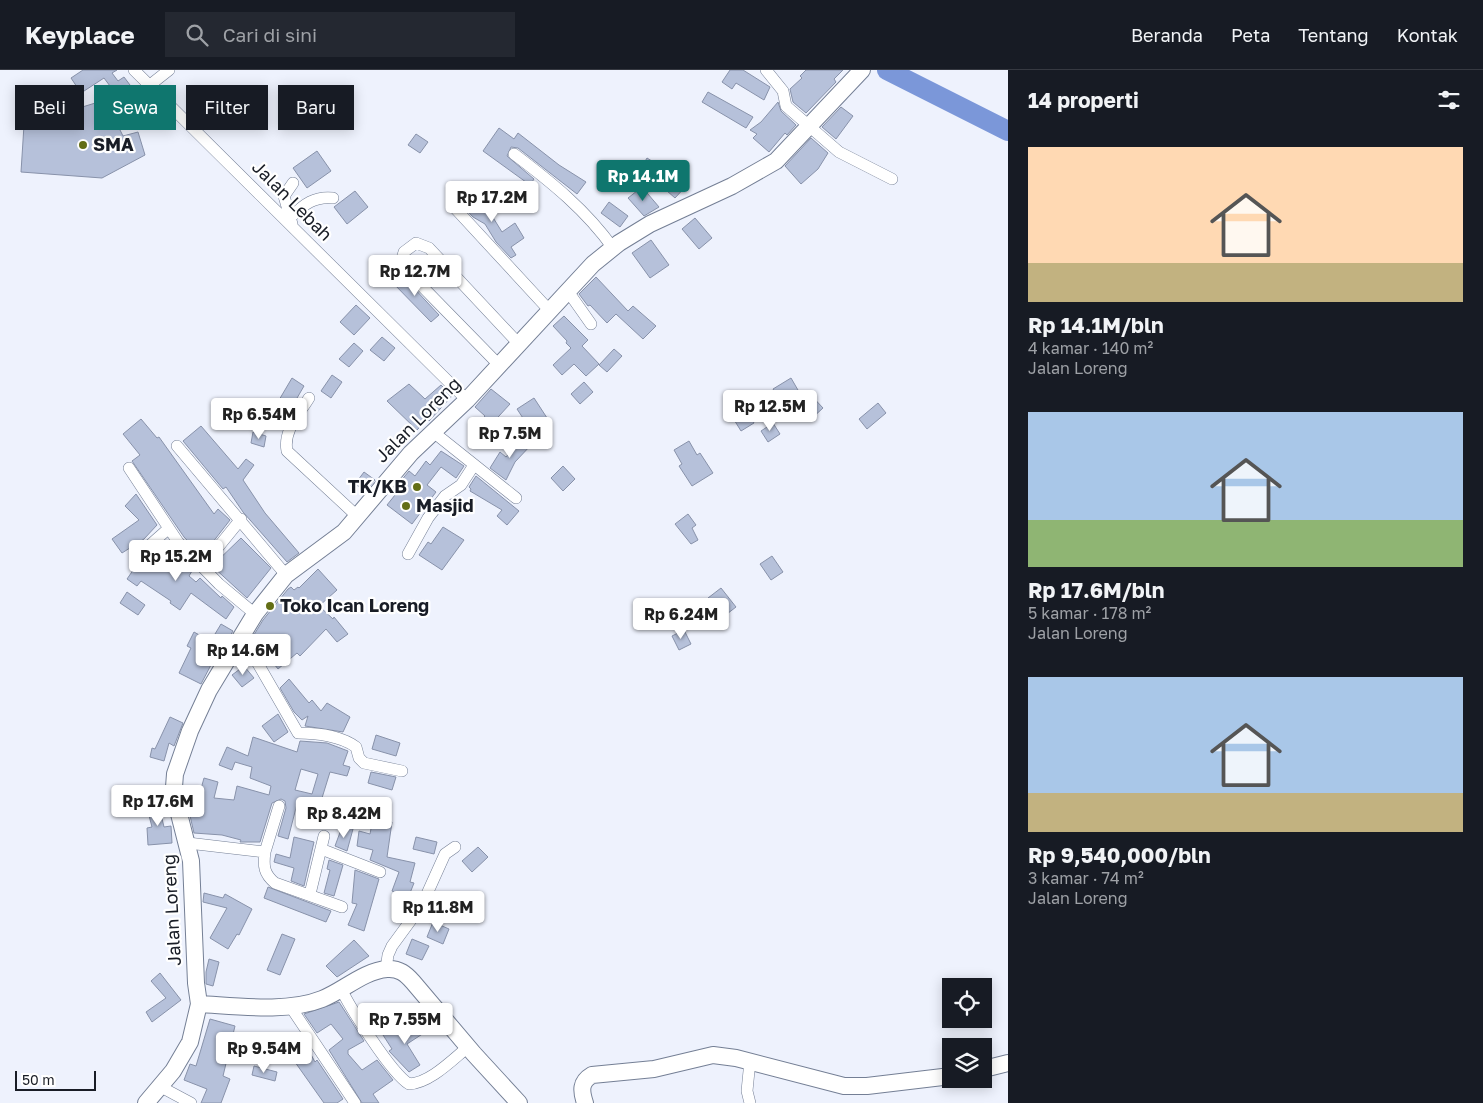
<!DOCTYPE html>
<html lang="id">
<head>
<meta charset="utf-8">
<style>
	:root { --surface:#171b24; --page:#242831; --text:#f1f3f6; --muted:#9ea1a6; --line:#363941; --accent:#0f766e }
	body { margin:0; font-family:"Golos Text",sans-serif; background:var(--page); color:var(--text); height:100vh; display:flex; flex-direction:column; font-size:19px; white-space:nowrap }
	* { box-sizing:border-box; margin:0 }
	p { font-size:16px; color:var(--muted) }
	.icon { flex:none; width:28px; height:28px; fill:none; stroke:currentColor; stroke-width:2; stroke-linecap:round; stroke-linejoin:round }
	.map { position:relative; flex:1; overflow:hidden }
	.side { display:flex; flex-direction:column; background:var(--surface); width:475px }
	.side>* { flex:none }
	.top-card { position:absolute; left:15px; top:15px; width:475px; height:45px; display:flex; gap:10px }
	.tools { position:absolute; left:942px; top:908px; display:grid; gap:10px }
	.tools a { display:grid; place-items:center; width:50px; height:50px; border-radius:0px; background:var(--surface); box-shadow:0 2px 12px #0003; font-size:25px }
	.scale { position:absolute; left:15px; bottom:12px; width:81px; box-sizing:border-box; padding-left:5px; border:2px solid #191d26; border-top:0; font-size:14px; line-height:18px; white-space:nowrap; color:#191d26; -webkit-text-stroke:4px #fff; paint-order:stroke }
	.price { position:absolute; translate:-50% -42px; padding:0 11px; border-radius:5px; background:#fff; color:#222; font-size:16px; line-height:32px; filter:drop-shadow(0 1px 2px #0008) }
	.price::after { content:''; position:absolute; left:50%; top:30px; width:15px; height:11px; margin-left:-8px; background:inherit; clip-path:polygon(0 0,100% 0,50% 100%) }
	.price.current { background:var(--accent); color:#fff }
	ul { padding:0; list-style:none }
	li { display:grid; align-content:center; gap:10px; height:265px; padding:0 20px }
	li span { display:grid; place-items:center; height:155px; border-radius:0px; color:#555 }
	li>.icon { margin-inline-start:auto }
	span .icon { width:90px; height:90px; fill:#fffc; stroke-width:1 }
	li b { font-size:21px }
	h2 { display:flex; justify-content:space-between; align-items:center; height:60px; padding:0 20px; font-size:21px }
	.chip { padding:0 18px; border-radius:0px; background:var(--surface); box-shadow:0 2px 12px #0003; font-size:18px; line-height:45px }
	.chip.current { background:var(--accent); color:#fff }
	header { display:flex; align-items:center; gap:30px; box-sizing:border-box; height:70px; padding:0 25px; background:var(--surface); border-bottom:1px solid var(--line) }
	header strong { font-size:24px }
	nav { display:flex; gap:28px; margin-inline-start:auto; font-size:18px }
	.search { width:350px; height:45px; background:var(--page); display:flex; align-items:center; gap:12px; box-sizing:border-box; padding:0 18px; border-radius:0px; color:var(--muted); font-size:19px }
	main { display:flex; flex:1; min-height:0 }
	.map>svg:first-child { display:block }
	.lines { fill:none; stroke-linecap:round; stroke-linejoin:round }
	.river { stroke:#7b97d9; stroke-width:20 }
	.building { fill:#b6c1da; stroke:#8892aa; fill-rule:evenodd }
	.street-casing { stroke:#747f95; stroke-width:12 }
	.secondary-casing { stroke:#747f95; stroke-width:18 }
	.street { stroke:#fff; stroke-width:11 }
	.secondary { stroke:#fff; stroke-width:16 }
	.poi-dot { fill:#636e16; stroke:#fff; stroke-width:2 }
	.labels { text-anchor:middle; stroke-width:4.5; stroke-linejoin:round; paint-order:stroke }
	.poi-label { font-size:18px; font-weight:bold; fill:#191d26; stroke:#fff; text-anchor:start }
	.street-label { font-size:18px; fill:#191d26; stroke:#fff }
</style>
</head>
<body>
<header>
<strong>Keyplace</strong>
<div class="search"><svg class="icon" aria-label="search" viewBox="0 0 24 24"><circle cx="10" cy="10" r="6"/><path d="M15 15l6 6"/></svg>Cari di sini</div>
<nav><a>Beranda</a><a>Peta</a><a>Tentang</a><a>Kontak</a></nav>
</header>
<main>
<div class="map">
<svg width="1008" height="1033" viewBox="0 0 1008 1033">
	<rect width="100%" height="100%" fill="#eef2fd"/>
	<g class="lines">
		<path class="river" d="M887,0L1008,61"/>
	</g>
	<path class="building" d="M83,0H117L112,3L118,11L124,7L133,19L119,28L104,8L81,23L71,8Z
		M730,0H743L770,17L764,30L736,13L732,19L722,12Z
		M806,0H843L834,9L836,12L806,43L793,32L790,19L802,8L800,6Z
		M708,22L753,47L746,58L702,32Z
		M105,30L123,66L138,62L145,85L102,108L21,102L24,55Z
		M778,32L781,41L796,55L787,65L785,63L769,82L753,68L757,64L750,60L761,52Z
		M841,37L853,46L836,69L822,57Z
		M499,58L514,69L518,63L559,95L586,112L577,124L518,78L511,77L507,86L534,109L530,115L483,81Z
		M416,64L428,72L420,83L408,75Z
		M811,68L828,83L818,99L801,114L785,96Z
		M317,81L331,101L307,118L293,98Z
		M647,88L666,100L668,98L687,115L675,128L641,98Z
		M642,117L659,137L644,146L628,128Z
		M355,121L368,137L347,154L334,137Z
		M468,121L492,136L489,141L502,162L515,153L524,168L511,177L516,185L511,188L496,172L485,154L473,147L460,133Z
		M609,132L628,146L620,157L601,143Z
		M695,148L712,168L699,179L682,159Z
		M651,170L669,195L650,208L632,183Z
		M399,202L439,245L431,252L391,211Z
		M596,207L628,241L633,236L656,256L643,269L616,244L607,253L590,235L588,236L579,224Z
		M356,235L370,248L354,265L340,252Z
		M564,246L588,270L582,276L599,294L586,306L574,294L562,305L553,295L571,278L566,273L567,271L553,256Z
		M382,267L395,278L384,291L370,280Z
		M354,273L363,281L349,297L339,289Z
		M614,279L622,286L607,302L599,295Z
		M332,305L342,312L331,328L321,321Z
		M292,308L304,316L282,354L269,347Z
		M791,308L802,327L808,322L823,338L811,349L792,327L781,333L773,319Z
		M584,312L593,322L580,334L571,324Z
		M409,314L425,329L441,315L452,326L429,351L427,349L417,360L387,331Z
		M491,319L510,334L478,369L471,362L485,346L475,337Z
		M534,328L551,354L534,365L517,339Z
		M878,333L886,343L867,359L859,349Z
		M746,340L754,353L741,361L733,348Z
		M141,349L157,368L159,367L214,444L218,439L230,450L202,486L184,467L132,391L140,385L123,364Z
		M773,353L780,364L768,372L761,361Z
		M201,356L238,399L246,389L254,395L243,410L265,443L299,483L287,492L243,442L226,417L223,419L183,371Z
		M253,362L266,366L264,377L251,373Z
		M524,367L532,374L515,392L506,410L490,398L500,382L506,387Z
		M689,371L697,385L700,383L713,403L692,416L679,396L682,394L674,380Z
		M441,381L464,396L456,408L441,397L427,415L436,422L412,454L387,435L403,415L400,412L409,401L415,406L426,391L430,395Z
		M563,396L575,409L563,421L551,408Z
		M364,402L375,410L365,421L355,414Z
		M476,406L519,441L507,455L497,446L502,440L470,421L471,419L469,417Z
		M136,424L157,455L144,469L122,483L112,469L139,450L125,436Z
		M688,444L696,455L692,458L698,470L691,474L675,454Z
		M443,457L464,470L442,500L419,485L428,472L431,474Z
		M241,468L271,498L247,528L212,496Z
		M165,474L192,501L189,506L196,512L200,508L221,528L222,526L234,537L226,549L191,523L180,540L170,533L171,531L141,511L137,516L127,509L138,493L147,488L149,491Z
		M772,486L783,502L771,510L760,494Z
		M318,499L337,520L319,536L333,549L334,547L348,564L337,572L326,559L300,586L297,583L278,599L262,579L260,582L252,568L263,550L288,519L291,517L294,520L298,517L299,518Z
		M721,518L736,537L723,547L708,528Z
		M127,522L145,535L138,545L120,533Z
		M221,554L233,561L227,571L215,564Z
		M684,560L691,574L679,580L672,566Z
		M194,562L215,574L206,590L212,593L201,614L179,603L191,578L187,576Z
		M244,596L254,608L242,617L232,605Z
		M289,609L309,633L312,630L321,641L327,633L350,647L343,662L305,656L308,646L302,650L294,642L280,618Z
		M278,644L288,662L274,672L262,656Z
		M170,647L183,653L174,676L169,673L164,691L150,687L152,678L155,679Z
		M376,665L400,673L396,686L372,679Z
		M253,667L297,682L300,671L327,673L348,681L343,695L350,697L347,706L330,702L322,728L330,730L327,742L297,734L288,769L278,766L286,738L285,731L281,729L272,733L260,772H240L241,770L222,765L194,763L185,724L199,726L204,708L218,712L214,728L234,730L237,716L269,725L271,716L250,708L252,697L235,692L232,700L219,695L227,677L248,686ZM301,699L318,704L312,724L295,720Z
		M371,702L396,707L392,720L368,713Z
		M158,732L164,757L171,756L172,773L148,775L147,758L152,757L146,734Z
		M373,748L392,752L387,787L415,793L410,812L414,813L408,828L392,821L399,802L370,790L373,780L357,776L359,761L370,764Z
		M342,757L353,759L347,781L335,776Z
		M294,767L314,772L304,816L291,811L294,798L274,792L276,784L290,788Z
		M416,767L437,772L434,784L413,779Z
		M478,777L488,787L472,802L462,791Z
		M329,790L343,795L334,826L324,823L330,800L327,799Z
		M355,800L379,809L364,861L348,855L357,834L352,833Z
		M268,817L331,841L326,852L264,828Z
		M204,823L223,828L225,824L252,839L239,865L237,864L228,879L210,868L227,838L203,832Z
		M433,852L449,859L443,874L427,867Z
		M282,864L295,869L280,905L267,900Z
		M412,869L429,876L422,890L406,884Z
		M354,870L369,886L337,907L326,896Z
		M209,889L219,892L213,916L206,914V902Z
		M160,903L181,930L152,952L146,942L166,928L151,911Z
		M339,932L364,971L348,980V984L362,1000L377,990L393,1010L373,1024L379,1033H362L329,980L343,969L331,954L317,963L304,944Z
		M210,949L235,956L223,1006L230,1009L221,1033H201L207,1019L184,1010L190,994L196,996Z
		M420,951L427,961L407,974L420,995L409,1002L389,981L392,979L383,965L395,957L399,964Z
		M302,968L315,992L317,990L343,1029L337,1033H324L290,985L286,976Z
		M254,996L277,1002L275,1011L252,1005Z"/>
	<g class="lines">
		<g class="street-casing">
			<path id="street" d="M134,0L467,330
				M766,0L783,21L786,36L839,82L892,109
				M150,15L169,0
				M514,84C551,112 586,140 613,178
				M453,136L549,240
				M291,147C304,134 315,126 333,128
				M292,154L284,126L293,113
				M567,220L591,254
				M499,295L409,203L401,192L404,182L416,173L429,178L518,273
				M309,328C299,344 283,361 287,381L357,446
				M432,361L516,428
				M177,376L286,505
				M129,398L178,472L219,514L255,544
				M142,482L168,459
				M408,484L428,448L445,426L461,415L474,395
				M202,497L241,449
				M242,566L298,663C316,663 341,666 356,677L359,688L364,693L402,701
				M188,773L265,782L279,736
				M321,779L380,802
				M265,782C263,796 264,804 275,813L342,837
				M310,824L324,766
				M386,899L388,885L392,876L422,835L445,784L455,777
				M341,919C351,939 391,1003 409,1014C430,1013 452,990 468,977
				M290,936L355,1033
				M161,1017L191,1033
				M750,1033L747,1021L750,991"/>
		</g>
		<g class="secondary-casing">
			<path id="secondary" d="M199,934C236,936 287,943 322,929C343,921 363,901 387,899C399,898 406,904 413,912L474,984L519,1033
				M984,999L1008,993
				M146,1033L173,1001L190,972L199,934L196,913L191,791L177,736L174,717L175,704L190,661L209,620L255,544L286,505L344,462L411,383L467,330L593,194L619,173L650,154L732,116L776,91L862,0
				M585,1033C581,1021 580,1012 592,1005L654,999L713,985L736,988L844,1016H867L951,1006"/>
		</g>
		<use href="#street" class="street"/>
		<use href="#secondary" class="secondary"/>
	</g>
	<g class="poi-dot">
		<circle cx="83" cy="75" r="5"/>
		<circle cx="417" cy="417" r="5"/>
		<circle cx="406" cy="436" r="5"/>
		<circle cx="270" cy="536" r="5"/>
	</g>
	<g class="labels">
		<g class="poi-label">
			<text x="93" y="81">SMA</text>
			<text x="407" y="423" text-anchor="end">TK/KB</text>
			<text x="416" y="442">Masjid</text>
			<text x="280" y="542">Toko Ican Loreng</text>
		</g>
		<g class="street-label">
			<text transform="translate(292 131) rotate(45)" y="6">Jalan Lebah</text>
			<text transform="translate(418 350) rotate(-45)" y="6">Jalan Loreng</text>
			<text transform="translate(172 840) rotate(-93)" y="6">Jalan Loreng</text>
		</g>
	</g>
</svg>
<div class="tools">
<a><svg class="icon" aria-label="locate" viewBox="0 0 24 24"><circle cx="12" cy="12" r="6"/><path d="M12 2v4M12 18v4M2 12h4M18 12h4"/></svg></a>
<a><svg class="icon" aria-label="layers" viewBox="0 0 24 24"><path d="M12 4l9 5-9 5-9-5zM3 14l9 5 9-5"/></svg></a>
</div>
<div class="scale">50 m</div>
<b class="price current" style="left:643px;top:132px">Rp 14.1M</b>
<b class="price" style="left:492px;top:153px">Rp 17.2M</b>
<b class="price" style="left:415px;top:227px">Rp 12.7M</b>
<b class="price" style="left:770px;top:362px">Rp 12.5M</b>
<b class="price" style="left:259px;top:370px">Rp 6.54M</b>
<b class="price" style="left:510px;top:389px">Rp 7.5M</b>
<b class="price" style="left:176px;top:512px">Rp 15.2M</b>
<b class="price" style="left:681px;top:570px">Rp 6.24M</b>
<b class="price" style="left:243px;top:606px">Rp 14.6M</b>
<b class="price" style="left:158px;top:757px">Rp 17.6M</b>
<b class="price" style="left:344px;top:769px">Rp 8.42M</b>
<b class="price" style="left:438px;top:863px">Rp 11.8M</b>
<b class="price" style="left:405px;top:975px">Rp 7.55M</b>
<b class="price" style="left:264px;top:1004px">Rp 9.54M</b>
<div class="top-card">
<a class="chip">Beli</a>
<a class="chip current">Sewa</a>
<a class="chip">Filter</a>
<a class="chip">Baru</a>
</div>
</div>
<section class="side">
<h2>14 properti<svg class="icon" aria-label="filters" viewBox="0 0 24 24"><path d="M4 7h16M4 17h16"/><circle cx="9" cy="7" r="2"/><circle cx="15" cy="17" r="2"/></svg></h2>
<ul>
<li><span style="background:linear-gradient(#ffd9b3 75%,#c2b280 0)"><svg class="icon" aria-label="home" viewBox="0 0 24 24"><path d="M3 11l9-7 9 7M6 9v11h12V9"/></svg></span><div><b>Rp 14.1M/bln</b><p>4 kamar · 140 m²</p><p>Jalan Loreng</p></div></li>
<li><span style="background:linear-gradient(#a9c7e8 70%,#8fb573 0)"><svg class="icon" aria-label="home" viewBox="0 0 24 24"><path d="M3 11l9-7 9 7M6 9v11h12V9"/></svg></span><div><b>Rp 17.6M/bln</b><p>5 kamar · 178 m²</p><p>Jalan Loreng</p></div></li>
<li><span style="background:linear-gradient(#a9c7e8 75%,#c2b280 0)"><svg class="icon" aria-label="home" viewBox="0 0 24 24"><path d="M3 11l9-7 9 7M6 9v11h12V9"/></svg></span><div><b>Rp 9,540,000/bln</b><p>3 kamar · 74 m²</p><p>Jalan Loreng</p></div></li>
</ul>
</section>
</main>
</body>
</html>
